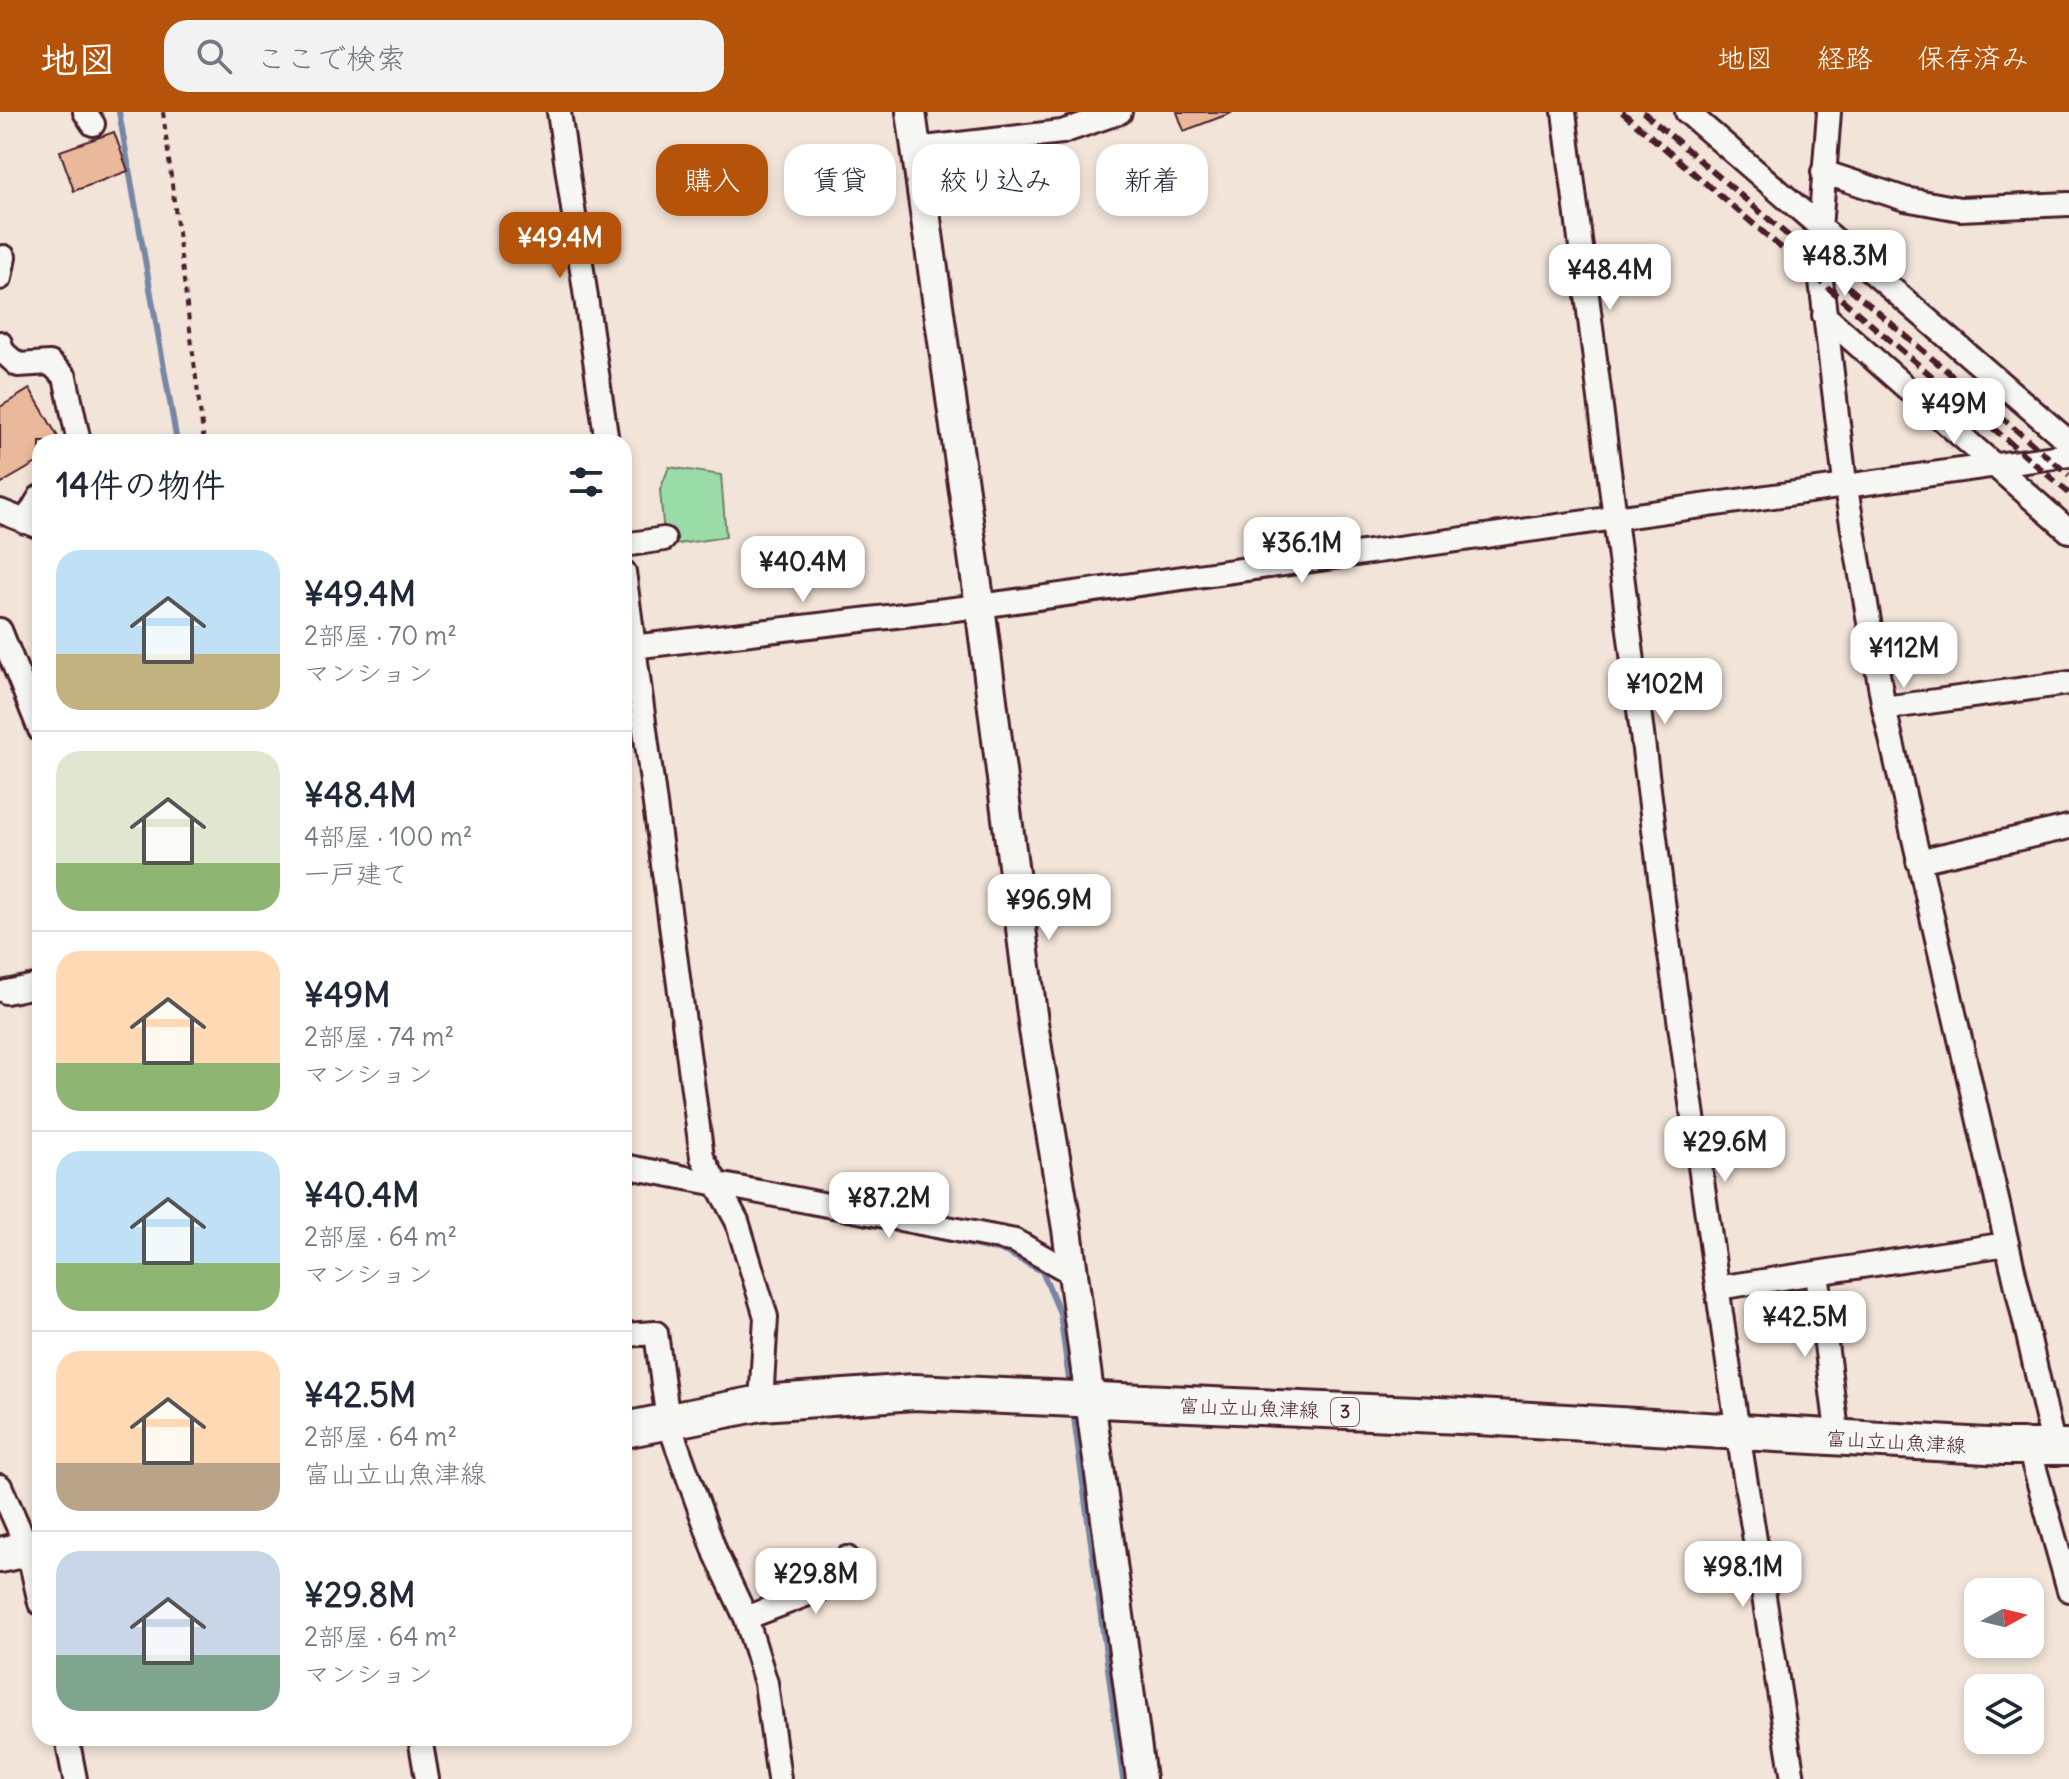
<!DOCTYPE html>
<html lang="ja">
<head>
<meta charset="utf-8">
<style>
	:root { --surface:#fff; --page:#f2f2f3; --text:#1f2937; --muted:#747a83; --line:#e0e1e3; --accent:#b45309 }
	body { margin:0; font-family:Delius,"Klee One",sans-serif; background:var(--page); color:var(--text); height:100vh; display:flex; flex-direction:column; font-size:30px; white-space:nowrap }
	* { box-sizing:border-box; margin:0 }
	p { font-size:26px; color:var(--muted) }
	.icon { flex:none; width:44px; height:44px; fill:none; stroke:currentColor; stroke-width:2; stroke-linecap:round; stroke-linejoin:round }
	.map { position:relative; flex:1; overflow:hidden }
	.drawer { position:absolute; left:32px; top:322px; width:600px; height:1312px; display:flex; flex-direction:column; background:var(--surface); border-radius:24px; box-shadow:0 4px 12px #0003 }
	.drawer>* { flex:none }
	.banner { position:absolute; left:656px; top:32px; width:760px; height:72px; display:flex; gap:16px }
	.needle { width:52px; rotate:82deg }
	.tools { position:absolute; left:1964px; top:1466px; display:grid; gap:16px }
	.tools a { display:grid; place-items:center; width:80px; height:80px; border-radius:16px; background:var(--surface); box-shadow:0 4px 12px #0003; font-size:40px }
	.price { position:absolute; translate:-50% -68px; padding:0 18px; border-radius:16px; background:#fff; color:#222; font-size:26px; line-height:52px; filter:drop-shadow(0 2px 4px #0008) }
	.price::after { content:''; position:absolute; left:50%; top:48px; width:24px; height:18px; margin-left:-12px; background:inherit; clip-path:polygon(0 0,100% 0,50% 100%) }
	.price.on { background:var(--accent); color:#fff }
	ul { padding:0; list-style:none }
	li { display:flex; align-items:center; gap:24px; height:200px; padding:0 24px }
	li+li { border-top:2px solid var(--line) }
	li span { display:grid; place-items:center; flex:none; width:224px; height:160px; border-radius:24px; color:#555 }
	li>.icon { margin-inline-start:auto }
	span .icon { width:96px; height:96px; fill:#fffc; stroke-width:1 }
	li b { font-size:34px }
	h2 { display:flex; justify-content:space-between; align-items:center; height:96px; padding:0 24px; font-size:34px }
	.pill { padding:0 28px; border-radius:24px; background:var(--surface); box-shadow:0 4px 12px #0003; font-size:28px; line-height:72px }
	.pill.on { background:var(--accent); color:#fff }
	header { display:flex; align-items:center; gap:48px; box-sizing:border-box; height:112px; padding:0 40px; background:var(--accent); color:#fff }
	header strong { font-size:38px }
	nav { display:flex; gap:44px; margin-inline-start:auto; font-size:28px }
	.search { width:560px; height:72px; background:var(--page); display:flex; align-items:center; gap:20px; box-sizing:border-box; padding:0 28px; border-radius:24px; color:var(--muted); font-size:30px }
	.map>svg:first-child { display:block }
	.green { fill:#99dca8; stroke:#727e6a; stroke-width:2 }
	.lines { fill:none; stroke-linecap:round; stroke-linejoin:round }
	.stream { stroke:#7687a4; stroke-width:6 }
	.building { fill:#eab99b; stroke:#4a1f2b; stroke-width:2 }
	.minor-casing { stroke:#4a1f2b; stroke-width:28 }
	.tertiary-casing { stroke:#4a1f2b; stroke-width:34 }
	.primary-casing { stroke:#4a1f2b; stroke-width:40 }
	.path { stroke:#4a1f2b; stroke-width:4; stroke-dasharray:6 6; stroke-linecap:butt }
	.minor { stroke:#f6f6f2; stroke-width:22 }
	.tertiary { stroke:#f6f6f2; stroke-width:28 }
	.primary { stroke:#f6f6f2; stroke-width:34 }
	.rail { stroke:#4a1f2b; stroke-width:6; stroke-dasharray:12 6; stroke-linecap:butt }
	.labels { text-anchor:middle; stroke-width:6; stroke-linejoin:round; paint-order:stroke }
	.shield { fill:#f6f6f2; stroke:#7e6067; stroke-width:2 }
	.shield-label { font-size:18px; font-weight:bold; fill:#4a1f2b }
	.street-label { font-size:20px; fill:#4a1f2b; stroke:#f6f6f2 }
</style>
</head>
<body>
<header>
<strong>地図</strong>
<div class="search"><svg class="icon" aria-label="search" viewBox="0 0 24 24"><circle cx="10" cy="10" r="6"/><path d="M15 15l6 6"/></svg>ここで検索</div>
<nav><a>地図</a><a>経路</a><a>保存済み</a></nav>
</header>
<div class="map">
<svg width="2069" height="1667" viewBox="0 0 2069 1667">
	<rect width="100%" height="100%" fill="#f2e4d8"/>
	<filter id="ink" filterUnits="userSpaceOnUse"><feTurbulence type="fractalNoise" baseFrequency=".0125" numOctaves="2"/><feDisplacementMap in="SourceGraphic" scale="16" xChannelSelector="R" yChannelSelector="G"/><feConvolveMatrix kernelMatrix="1 2 1 2 8 2 1 2 1" color-interpolation-filters="sRGB"/></filter>
	<g filter="url(#ink)">
		<path class="green" d="M669,355L721,363L726,425L665,434L660,378Z"/>
		<g class="lines">
			<path class="stream" d="M119,0L177,330
				M916,1121L1006,1140L1042,1159L1060,1201L1070,1275
				M1073,1298L1123,1667"/>
		</g>
		<path class="building" d="M1177,0H1230L1231,1L1184,19Z
			M114,20L128,59L74,79L60,39Z
			M30,277L61,330H40V349L0,372V295Z"/>
		<g class="lines">
			<g class="minor-casing">
				<path id="minor" d="M85,0L93,12
					M559,0L607,330
					M1564,0L1668,829L1738,1321L1793,1667
					M1687,0L2069,330
					M1829,0L1818,143L1845,371L1884,596L2054,1336
					M916,37L1062,20L1120,0
					M1823,60L1905,87L1960,97L2069,92
					M0,166L4,145
					M1824,203L2069,419
					M0,231L3,240L18,253L50,251L65,265L79,330
					M0,399L40,415
					M25,410L40,385
					M624,433L664,427
					M624,460L702,1045L737,1109L766,1205L761,1291
					M0,518L40,618
					M624,536L980,494L2069,343
					M1884,596L2069,571
					M1918,749L2069,715
					M6,880L40,873
					M624,1054L1015,1129L1072,1161
					M1817,1161L1838,1327
					M1717,1176L2007,1132
					M624,1223L656,1221L668,1309L716,1442L746,1506L766,1571L779,1667
					M2029,1336L2069,1478
					M0,1374L28,1437L40,1491
					M746,1506L821,1477L847,1446
					M67,1626L75,1667
					M420,1626L427,1667"/>
			</g>
			<g class="tertiary-casing">
				<path id="tertiary" d="M911,0L980,494L1034,918L1067,1117L1141,1667"/>
			</g>
			<g class="primary-casing">
				<path id="primary" d="M624,1318L761,1291L914,1280L1461,1304L2004,1335H2069
					M0,1443L40,1434"/>
			</g>
			<path class="path" d="M163,0L204,330"/>
			<use href="#minor" class="minor"/>
			<use href="#tertiary" class="tertiary"/>
			<use href="#primary" class="primary"/>
			<path class="rail" d="M1622,0L2069,381
				M1643,0L2069,363"/>
		</g>
	</g>
	<g class="labels">
		<rect class="shield" x="1331" y="1286" width="28" height="28" rx="6"/>
		<g class="shield-label">
			<text x="1345" y="1306">3</text>
		</g>
		<g class="street-label">
			<text transform="translate(1249 1296) rotate(2)" y="7">富山立山魚津線</text>
			<text transform="translate(1896 1330) rotate(3)" y="7">富山立山魚津線</text>
		</g>
	</g>
</svg>
<div class="tools">
<a><svg class="needle" viewBox="-14 -14 28 28"><path d="M0-13l5 13h-10z" fill="#e53935"/><path d="M0 13l5-13h-10z" fill="#747a83"/></svg></a>
<a><svg class="icon" aria-label="layers" viewBox="0 0 24 24"><path d="M12 4l9 5-9 5-9-5zM3 14l9 5 9-5"/></svg></a>
</div>
<b class="price on" style="left:560px;top:168px">¥49.4M</b>
<b class="price" style="left:1845px;top:186px">¥48.3M</b>
<b class="price" style="left:1610px;top:200px">¥48.4M</b>
<b class="price" style="left:1954px;top:334px">¥49M</b>
<b class="price" style="left:1302px;top:473px">¥36.1M</b>
<b class="price" style="left:803px;top:492px">¥40.4M</b>
<b class="price" style="left:1904px;top:578px">¥112M</b>
<b class="price" style="left:1665px;top:614px">¥102M</b>
<b class="price" style="left:1049px;top:830px">¥96.9M</b>
<b class="price" style="left:1725px;top:1072px">¥29.6M</b>
<b class="price" style="left:889px;top:1128px">¥87.2M</b>
<b class="price" style="left:1805px;top:1247px">¥42.5M</b>
<b class="price" style="left:1743px;top:1497px">¥98.1M</b>
<b class="price" style="left:816px;top:1504px">¥29.8M</b>
<div class="banner">
<a class="pill on">購入</a>
<a class="pill">賃貸</a>
<a class="pill">絞り込み</a>
<a class="pill">新着</a>
</div>
<section class="drawer">
<h2>14件の物件<svg class="icon" aria-label="filters" viewBox="0 0 24 24"><path d="M4 7h16M4 17h16"/><circle cx="9" cy="7" r="2"/><circle cx="15" cy="17" r="2"/></svg></h2>
<ul>
<li><span style="background:linear-gradient(#bfe0f5 65%,#c2b280 0)"><svg class="icon" aria-label="home" viewBox="0 0 24 24"><path d="M3 11l9-7 9 7M6 9v11h12V9"/></svg></span><div><b>¥49.4M</b><p>2部屋 · 70 m²</p><p>マンション</p></div></li>
<li><span style="background:linear-gradient(#dfe7d0 70%,#8fb573 0)"><svg class="icon" aria-label="home" viewBox="0 0 24 24"><path d="M3 11l9-7 9 7M6 9v11h12V9"/></svg></span><div><b>¥48.4M</b><p>4部屋 · 100 m²</p><p>一戸建て</p></div></li>
<li><span style="background:linear-gradient(#ffd9b3 70%,#8fb573 0)"><svg class="icon" aria-label="home" viewBox="0 0 24 24"><path d="M3 11l9-7 9 7M6 9v11h12V9"/></svg></span><div><b>¥49M</b><p>2部屋 · 74 m²</p><p>マンション</p></div></li>
<li><span style="background:linear-gradient(#bfe0f5 70%,#8fb573 0)"><svg class="icon" aria-label="home" viewBox="0 0 24 24"><path d="M3 11l9-7 9 7M6 9v11h12V9"/></svg></span><div><b>¥40.4M</b><p>2部屋 · 64 m²</p><p>マンション</p></div></li>
<li><span style="background:linear-gradient(#ffd9b3 70%,#b9a48a 0)"><svg class="icon" aria-label="home" viewBox="0 0 24 24"><path d="M3 11l9-7 9 7M6 9v11h12V9"/></svg></span><div><b>¥42.5M</b><p>2部屋 · 64 m²</p><p>富山立山魚津線</p></div></li>
<li><span style="background:linear-gradient(#c9d6e8 65%,#7fa58c 0)"><svg class="icon" aria-label="home" viewBox="0 0 24 24"><path d="M3 11l9-7 9 7M6 9v11h12V9"/></svg></span><div><b>¥29.8M</b><p>2部屋 · 64 m²</p><p>マンション</p></div></li>
</ul>
</section>
</div>
</body>
</html>
